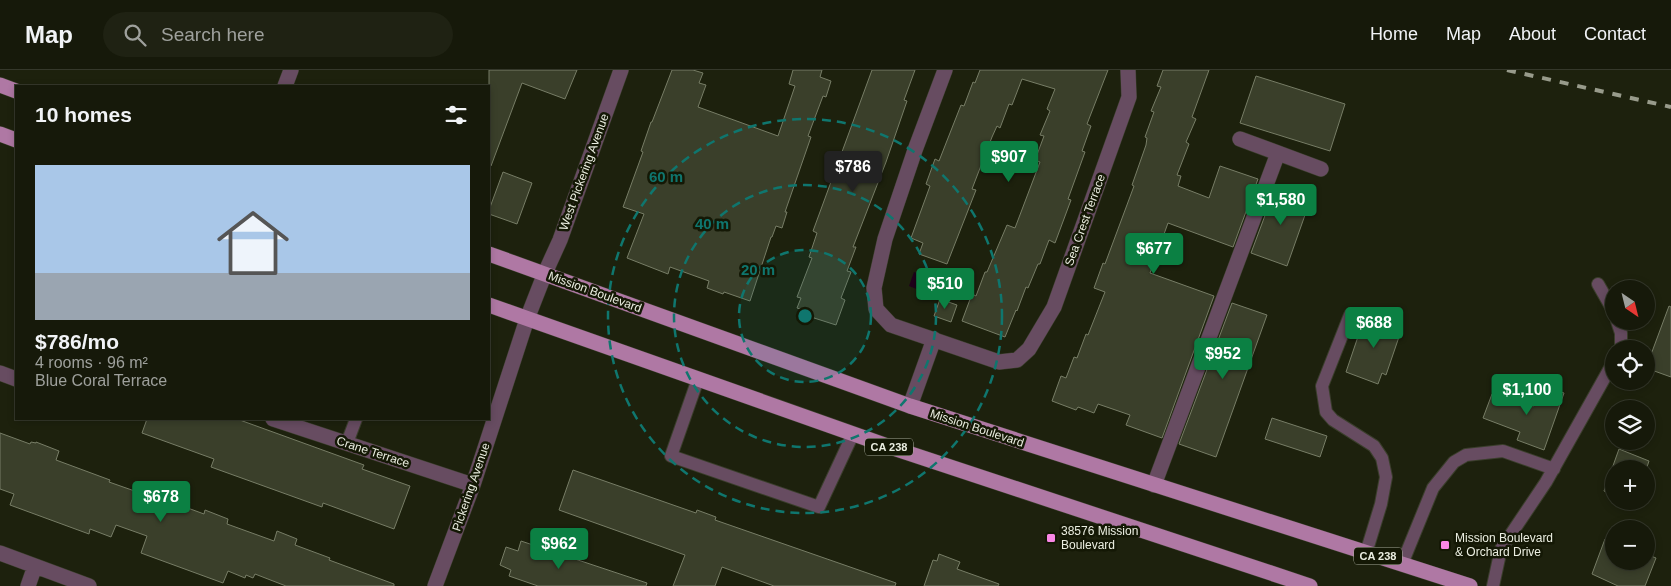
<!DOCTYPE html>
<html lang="en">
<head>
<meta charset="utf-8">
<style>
	:root { --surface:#16190a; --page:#1f2213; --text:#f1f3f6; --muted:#9ea09c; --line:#35382b; --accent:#0b8043 }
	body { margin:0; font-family:Arial,sans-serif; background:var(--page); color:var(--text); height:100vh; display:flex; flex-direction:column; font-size:19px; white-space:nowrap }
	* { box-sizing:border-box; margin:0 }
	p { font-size:16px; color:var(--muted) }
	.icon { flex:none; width:28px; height:28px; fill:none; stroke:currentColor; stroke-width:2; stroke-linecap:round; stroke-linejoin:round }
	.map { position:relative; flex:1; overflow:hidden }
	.panel { position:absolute; left:15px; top:15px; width:475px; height:335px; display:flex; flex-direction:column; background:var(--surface); border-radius:0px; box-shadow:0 2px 8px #0003,0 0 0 1px var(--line) }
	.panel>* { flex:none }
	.needle { width:32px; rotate:145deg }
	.controls { position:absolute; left:1605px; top:210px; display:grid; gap:10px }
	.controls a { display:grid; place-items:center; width:50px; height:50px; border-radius:50%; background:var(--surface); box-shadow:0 2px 8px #0003,0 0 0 1px var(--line); font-size:25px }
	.price { position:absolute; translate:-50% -42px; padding:0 11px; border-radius:5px; background:var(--accent); color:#fff; font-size:16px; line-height:32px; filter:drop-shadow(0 1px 2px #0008) }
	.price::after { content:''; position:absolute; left:50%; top:30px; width:15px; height:11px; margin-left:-8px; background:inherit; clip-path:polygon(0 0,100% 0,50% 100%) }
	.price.active { background:#222; color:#fff }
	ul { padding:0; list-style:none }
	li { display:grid; align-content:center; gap:10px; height:265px; padding:0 20px }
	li+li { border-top:1px solid var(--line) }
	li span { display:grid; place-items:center; height:155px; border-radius:0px; color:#555 }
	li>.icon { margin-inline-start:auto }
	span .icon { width:90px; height:90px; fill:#fffc; stroke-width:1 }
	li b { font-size:21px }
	h2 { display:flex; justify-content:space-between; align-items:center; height:60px; padding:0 20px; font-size:21px }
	header { display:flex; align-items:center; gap:30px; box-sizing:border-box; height:70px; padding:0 25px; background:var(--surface); border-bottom:1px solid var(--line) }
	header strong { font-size:24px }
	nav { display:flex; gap:28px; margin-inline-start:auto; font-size:18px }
	.search { width:350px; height:45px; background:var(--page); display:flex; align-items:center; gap:12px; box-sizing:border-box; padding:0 18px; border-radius:28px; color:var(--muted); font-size:19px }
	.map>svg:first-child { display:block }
	.water { fill:#20001b }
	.building { fill:#3a3f2a; stroke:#777d66 }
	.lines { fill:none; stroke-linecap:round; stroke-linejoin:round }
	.lane-casing { stroke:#3a3e2b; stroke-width:14 }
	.street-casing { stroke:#3a3e2b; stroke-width:16 }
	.primary-casing { stroke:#3a3e2b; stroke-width:16 }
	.lane { stroke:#674c61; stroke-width:12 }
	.street { stroke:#674c61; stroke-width:15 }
	.primary { stroke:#af78a4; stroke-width:15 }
	.rail { stroke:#989b8b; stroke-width:4; stroke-dasharray:9 9; stroke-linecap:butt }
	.ring { fill:none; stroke:#0f766e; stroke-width:2.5; stroke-dasharray:9 6 }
	.poi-dot { fill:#fa87e6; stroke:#141805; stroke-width:2 }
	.labels { text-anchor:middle; stroke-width:5; stroke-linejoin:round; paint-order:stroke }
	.shield { fill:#141805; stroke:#aaae9f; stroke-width:1 }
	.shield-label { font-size:11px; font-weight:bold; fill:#ebeee1 }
	.street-label { font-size:12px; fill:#ebeee1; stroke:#141805 }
	.poi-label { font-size:12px; fill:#ebeee1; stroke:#141805; text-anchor:start }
	.centre { fill:#0f766e; stroke:#141805; stroke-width:2.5 }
	.ring-label { font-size:15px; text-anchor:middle; font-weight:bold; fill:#0f766e; stroke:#141805; stroke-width:5; stroke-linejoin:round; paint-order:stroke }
</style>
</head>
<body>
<header>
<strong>Map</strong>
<div class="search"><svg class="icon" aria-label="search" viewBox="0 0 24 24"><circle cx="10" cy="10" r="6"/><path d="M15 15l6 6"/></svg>Search here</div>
<nav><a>Home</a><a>Map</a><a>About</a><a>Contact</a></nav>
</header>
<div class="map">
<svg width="1671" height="516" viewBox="0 0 1671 516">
	<rect width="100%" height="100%" fill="#1d210d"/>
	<path class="water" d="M914,202L940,211L937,220L939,221L937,227L909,216Z"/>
	<path class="building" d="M489,0H577L565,29L522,13L491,96L489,95Z
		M672,0H693L703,3L699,13L706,15L698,37L778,66L795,16L789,14L793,0H822L820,7L831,11L826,27L823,26L808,66L811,67L785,142H787L782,158L776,156L772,167H771L750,231L724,222L723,224L707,218L709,211L670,197L668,204L627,188L644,144L623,137L643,82L641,81L651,52H652Z
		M872,0H915L904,30L907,31L886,92L853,177H856L847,201L851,202L841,228L845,230L836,255L811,247L812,243L797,238L801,228L797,227L812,188L809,187L817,163L813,161Z
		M980,0H1108L1087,54L1091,56L1082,81L1085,82L1068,129L1071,130L1055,173L1049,170L1040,194H1038L1028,218L1026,217L1017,241L1016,240L1005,267L962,251L972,224L976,226L985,202H987L1007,155L1015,158L1040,92L1035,90L1044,66L1040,65L1050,41L1047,39L1055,19L1022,9L1012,35L1009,34L1000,58L997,56L992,67L972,119L976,120L947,194L919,184L923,173L911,168L930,116L926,114L935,89L939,91L961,35L964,36L973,12L975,13Z
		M1163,0H1209L1192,47L1196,49L1186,72L1189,74L1177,105L1181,106L1178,116L1209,128L1220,96L1258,109L1233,177L1168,153L1150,203L1214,226L1162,368L1126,355L1130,345L1098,334L1094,343L1078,337L1076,340L1052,331L1061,306L1066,308L1074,287L1077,288L1086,264L1088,265L1105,222L1094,218L1103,193L1105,194L1134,116L1132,115L1146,75L1147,68L1145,67L1154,42L1151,41L1161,17L1157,16Z
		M1256,6L1345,34L1330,81L1240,53Z
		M503,102L532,113L517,154L489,144V140Z
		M1276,116L1311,128L1287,196L1251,183Z
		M940,229L957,235L951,252L934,246Z
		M1232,233L1267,245L1216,387L1179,374Z
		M1669,236L1671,237V307L1646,298Z
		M1366,243L1402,258L1386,305L1382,303L1378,314L1346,302Z
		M1542,315L1564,323L1544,380L1517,370L1520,362L1483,348L1492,324L1509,330L1510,327L1534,336Z
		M1272,348L1327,366L1320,387L1265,369Z
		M147,349H237L364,395L362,399L410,416L394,459L323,433L322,437L211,397L214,389L142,363Z
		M0,363L30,374L31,372L36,373V372L59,381L56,390L110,410L109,412L146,425L147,423L204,444L205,440L228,449L227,454L274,471L277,461L297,469L295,475L330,488L329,490L394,514V516H286L255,504L253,508L246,505L245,508L228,501L223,513L141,483L147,466L116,455L111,467L90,459L89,464L10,435L14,424L0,419Z
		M1619,379L1649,391L1646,400L1614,399V425L1604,421Z
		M573,400L696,443L697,440L716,447L715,450L896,513L895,516H774L722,497L715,516H673L685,485L559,440Z
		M1605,469L1614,472V491H1646V484L1656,488L1645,516H1618L1592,504Z
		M521,471L647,513L646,516H538L509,506L511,500L500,495L506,477L518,481Z
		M939,484L960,492L957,499L999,514L998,516H924L933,490L937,491Z"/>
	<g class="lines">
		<g class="lane-casing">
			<path id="lane" d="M1598,214L1614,242
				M1350,245L1322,316L1326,342L1333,350L1374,376L1382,388L1386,407L1381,434L1366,483
				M1617,251L1621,263V279
				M698,309L671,386L819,437L853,364
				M347,373L356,349
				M1402,494L1433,418L1454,392L1466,385L1503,381L1554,399
				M1493,516L1501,479L1546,412L1614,291"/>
		</g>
		<g class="street-casing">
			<path id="street" d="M945,0L915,80L885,169L874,218L876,239L891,255L999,292L1017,290L1029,279L1054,237L1129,27L1128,0
				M285,16L291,0
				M1240,69L1321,99
				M0,303L16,309
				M910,336L934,269
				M273,349L473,415
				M1154,415L1278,83
				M0,483L89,516
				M28,516L35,496
				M435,516L473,415L527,249L545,203L560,170L621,0"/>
		</g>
		<g class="primary-casing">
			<path id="primary" d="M0,15L16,21
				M0,64L16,70
				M489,184L910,336L1470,516
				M489,235L896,379L1310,516"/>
		</g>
		<use href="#lane" class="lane"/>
		<use href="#street" class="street"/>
		<use href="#primary" class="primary"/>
		<path class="rail" d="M1507,0L1671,37"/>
	</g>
	<circle cx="805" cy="246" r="66" fill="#0f766e" fill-opacity=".12"/>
	<g class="ring">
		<circle cx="805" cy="246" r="66"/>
		<circle cx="805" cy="246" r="131"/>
		<circle cx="805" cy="246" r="197"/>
	</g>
	<g class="poi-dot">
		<rect x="1046" y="463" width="10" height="10" rx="2.5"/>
		<rect x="1440" y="470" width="10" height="10" rx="2.5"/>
	</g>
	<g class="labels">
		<g class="shield">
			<rect x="865" y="368.5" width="48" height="17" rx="4"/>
			<rect x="1354" y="477.5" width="48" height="17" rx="4"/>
		</g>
		<g class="shield-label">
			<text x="889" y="381">CA 238</text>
			<text x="1378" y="490">CA 238</text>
		</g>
		<g class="street-label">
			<text transform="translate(584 102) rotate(-70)" y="4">West Pickering Avenue</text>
			<text transform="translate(1085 150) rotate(-70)" y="4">Sea Crest Terrace</text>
			<text transform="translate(595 222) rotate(20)" y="4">Mission Boulevard</text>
			<text transform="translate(977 358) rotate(18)" y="4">Mission Boulevard</text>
			<text transform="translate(373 382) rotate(18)" y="4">Crane Terrace</text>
			<text transform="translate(471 417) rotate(-71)" y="4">Pickering Avenue</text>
		</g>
		<g class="poi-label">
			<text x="1061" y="465">38576 Mission<tspan x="1061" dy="14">Boulevard</tspan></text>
			<text x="1455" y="472">Mission Boulevard<tspan x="1455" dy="14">&amp; Orchard Drive</tspan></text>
		</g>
	</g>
	<circle cx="805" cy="246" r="8" class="centre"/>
	<g class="ring-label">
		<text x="666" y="112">60 m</text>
		<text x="712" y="159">40 m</text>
		<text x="758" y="205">20 m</text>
	</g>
</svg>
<div class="controls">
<a><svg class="needle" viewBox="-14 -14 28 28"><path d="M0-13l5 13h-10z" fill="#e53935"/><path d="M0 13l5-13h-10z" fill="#9ea09c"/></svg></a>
<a><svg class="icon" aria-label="locate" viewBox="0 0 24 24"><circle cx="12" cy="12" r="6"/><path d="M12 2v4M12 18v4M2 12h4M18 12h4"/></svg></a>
<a><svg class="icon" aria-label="layers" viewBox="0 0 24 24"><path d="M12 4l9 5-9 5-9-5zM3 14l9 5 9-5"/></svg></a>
<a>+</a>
<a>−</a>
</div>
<b class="price" style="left:1009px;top:113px">$907</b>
<b class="price active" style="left:853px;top:123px">$786</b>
<b class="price" style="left:1281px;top:156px">$1,580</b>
<b class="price" style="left:1154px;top:205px">$677</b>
<b class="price" style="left:945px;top:240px">$510</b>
<b class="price" style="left:1374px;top:279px">$688</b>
<b class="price" style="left:1223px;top:310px">$952</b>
<b class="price" style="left:1527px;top:346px">$1,100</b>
<b class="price" style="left:161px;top:453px">$678</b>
<b class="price" style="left:559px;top:500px">$962</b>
<section class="panel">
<h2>10 homes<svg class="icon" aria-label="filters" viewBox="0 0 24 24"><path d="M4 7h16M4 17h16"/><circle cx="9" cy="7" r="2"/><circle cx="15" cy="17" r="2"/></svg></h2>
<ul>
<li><span style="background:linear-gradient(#a9c7e8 70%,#9aa5b1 0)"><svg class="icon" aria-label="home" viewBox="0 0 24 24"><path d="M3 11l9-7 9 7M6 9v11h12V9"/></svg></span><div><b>$786/mo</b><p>4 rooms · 96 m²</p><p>Blue Coral Terrace</p></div></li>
</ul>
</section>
</div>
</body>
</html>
